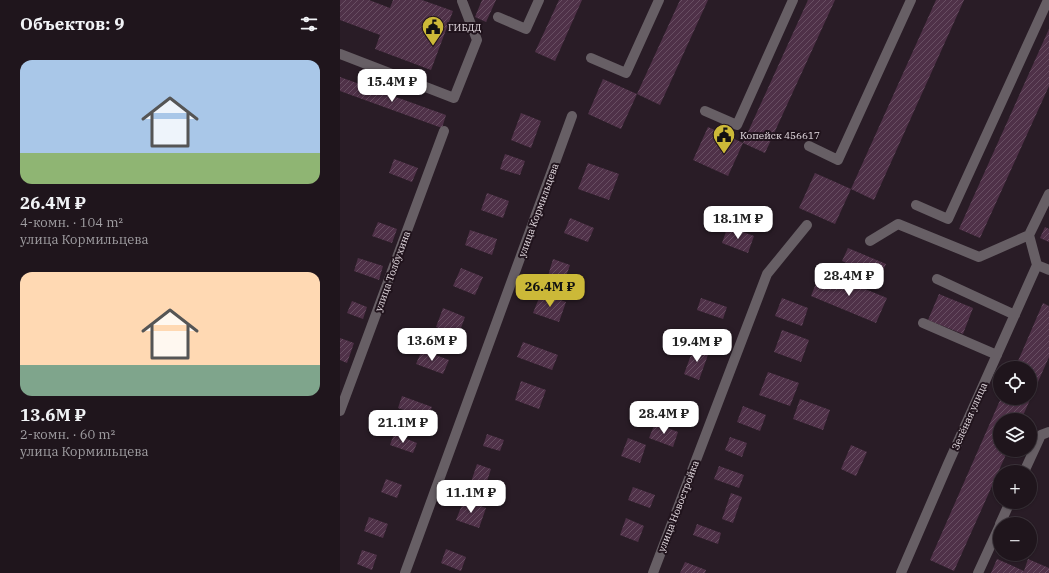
<!DOCTYPE html>
<html lang="ru">
<head>
<meta charset="utf-8">
<style>
	:root { --surface:#1f151c; --page:#271e25; --text:#f1f3f6; --muted:#a19fa3; --line:#3c343b; --accent:#ccb938 }
	body { margin:0; font-family:"IBM Plex Serif",serif; background:var(--page); color:var(--text); height:100vh; display:flex; flex-direction:column; font-size:15px; white-space:nowrap }
	* { box-sizing:border-box; margin:0 }
	p { font-size:13px; color:var(--muted) }
	.icon { flex:none; width:22px; height:22px; fill:none; stroke:currentColor; stroke-width:2; stroke-linecap:round; stroke-linejoin:round }
	.map { position:relative; flex:1; overflow:hidden }
	.sheet { display:flex; flex-direction:column; background:var(--surface); width:340px }
	.sheet>* { flex:none }
	.buttons { position:absolute; left:653px; top:361px; display:grid; gap:8px }
	.buttons a { display:grid; place-items:center; width:44px; height:44px; border-radius:50%; background:var(--surface); box-shadow:0 1px 3px #0004,0 0 0 1px var(--line); font-size:20px }
	.price { position:absolute; translate:-50% -34px; padding:0 9px; border-radius:8px; background:#fff; color:#222; font-size:13px; line-height:26px; filter:drop-shadow(0 1px 2px #0008) }
	.price::after { content:''; position:absolute; left:50%; top:24px; width:12px; height:9px; margin-left:-6px; background:inherit; clip-path:polygon(0 0,100% 0,50% 100%) }
	.price.active { background:var(--accent); color:#111 }
	ul { padding:0; list-style:none }
	li { display:grid; align-content:center; gap:8px; height:212px; padding:0 20px }
	li span { display:grid; place-items:center; height:124px; border-radius:12px; color:#555 }
	li>.icon { margin-inline-start:auto }
	span .icon { width:72px; height:72px; fill:#fffc; stroke-width:1 }
	li b { font-size:17px }
	h2 { display:flex; justify-content:space-between; align-items:center; height:48px; padding:0 20px; font-size:17px }
	main { display:flex; flex:1; min-height:0 }
	.map>svg:first-child { display:block }
	.building { fill:url(#building-hatch) }
	.lines { fill:none; stroke-linecap:round; stroke-linejoin:round }
	.minor { stroke:#675f65; stroke-width:10 }
	.labels { text-anchor:middle; stroke-width:4; stroke-linejoin:round; paint-order:stroke }
	.poi-label { font-size:10px; fill:#e5dce2; stroke:#20131c; text-anchor:start }
	.street-label { font-size:10px; fill:#e5dce2; stroke:#20131c }
</style>
</head>
<body>
<main>
<section class="sheet">
<h2>Объектов: 9<svg class="icon" aria-label="filters" viewBox="0 0 24 24"><path d="M4 7h16M4 17h16"/><circle cx="9" cy="7" r="2"/><circle cx="15" cy="17" r="2"/></svg></h2>
<ul>
<li><span style="background:linear-gradient(#a9c7e8 75%,#8fb573 0)"><svg class="icon" aria-label="home" viewBox="0 0 24 24"><path d="M3 11l9-7 9 7M6 9v11h12V9"/></svg></span><div><b>26.4M ₽</b><p>4-комн. · 104 m²</p><p>улица Кормильцева</p></div></li>
<li><span style="background:linear-gradient(#ffd9b3 75%,#7fa58c 0)"><svg class="icon" aria-label="home" viewBox="0 0 24 24"><path d="M3 11l9-7 9 7M6 9v11h12V9"/></svg></span><div><b>13.6M ₽</b><p>2-комн. · 60 m²</p><p>улица Кормильцева</p></div></li>
</ul>
</section>
<div class="map">
<svg width="709" height="573" viewBox="0 0 709 573">
	<defs>
		<pattern id="building-hatch" width="6" height="6" patternUnits="userSpaceOnUse"><rect width="6" height="6" fill="#4f3148"/><path d="M-1 1l2-2M0 6l6-6M5 7l2-2" fill="none" stroke="#684e62"/></pattern>
	</defs>
	<rect width="100%" height="100%" fill="#291c26"/>
	<path class="building" d="M0,0H29L50,8L53,0H82L113,11L91,70L35,49L40,35L0,20Z
		M142,0H156L146,22L135,17Z
		M219,0H242L215,61L195,52Z
		M340,0H368L320,105L297,94Z
		M468,0H495L425,153L403,143Z
		M596,0H624L534,200L511,189Z
		M709,29V86L640,238L619,229Z
		M0,77L106,115L102,128L0,91Z
		M263,79L297,94L281,129L248,114Z
		M181,113L201,121L191,148L171,140Z
		M368,127L403,143L388,176L353,160Z
		M165,154L185,161L180,175L160,169Z
		M54,159L78,168L72,182L49,173Z
		M248,163L279,174L269,200L238,189Z
		M475,173L511,189L495,224L459,208Z
		M147,193L169,201L163,218L141,210Z
		M230,218L254,228L248,242L224,233Z
		M38,222L57,229L52,243L32,236Z
		M388,226L414,236L408,253L382,243Z
		M705,227L709,229V242L700,238Z
		M130,230L157,239L152,255L125,245Z
		M508,248L546,264L540,277L502,261Z
		M18,258L43,266L39,280L14,271Z
		M213,259L230,265L224,282L208,276Z
		M121,268L143,277L135,295L113,286Z
		M481,271L547,298L536,323L471,296Z
		M201,293L226,302L219,322L193,313Z
		M599,294L633,308L623,334L588,320Z
		M361,298L387,307L383,319L357,310Z
		M442,298L468,308L462,326L435,316Z
		M12,301L27,307L23,319L7,313Z
		M703,303L709,306V357L681,420H660V450H668L614,571L590,560L661,398H690V368H675Z
		M103,308L125,317L118,336L96,327Z
		M442,330L469,340L461,362L434,352Z
		M0,338L14,343L7,363L0,360Z
		M183,342L218,355L212,370L177,357Z
		M354,347L369,352L359,380L344,374Z
		M82,350L109,360L103,374L76,364Z
		M428,372L459,383L450,406L419,395Z
		M181,381L206,390L199,409L175,400Z
		M62,396L92,407L87,419L58,408Z
		M460,399L490,410L483,430L453,419Z
		M403,406L426,415L420,431L397,422Z
		M315,423L338,432L333,447L309,438Z
		M54,434L77,443L73,453L50,445Z
		M147,434L164,440L160,451L143,446Z
		M390,437L407,443L402,457L385,450Z
		M288,438L306,445L300,463L281,456Z
		M511,445L527,452L516,476L501,469Z
		M137,464L151,469L144,490L130,485Z
		M379,466L404,475L399,488L374,479Z
		M46,479L62,485L57,498L41,492Z
		M293,487L315,495L310,508L288,500Z
		M391,493L402,497L393,523L382,519Z
		M124,500L146,508L139,528L116,520Z
		M29,517L48,524L43,538L24,531Z
		M286,518L304,526L298,542L280,535Z
		M357,524L381,533L378,544L353,535Z
		M106,549L126,557L121,571L101,563Z
		M22,550L37,555L32,570L17,564Z
		M657,559L684,571L688,559L709,568V573H651Z
		M345,562L366,570L365,573H340Z"/>
	<g class="lines">
		<path class="minor" d="M158,17L186,29L199,0
			M0,54L114,98L137,40L122,1V0
			M251,58L286,73L319,0
			M365,111L397,125L453,0
			M469,146L498,160L571,0
			M576,205L608,219L708,0
			M530,241L558,224L639,257L689,235
			M697,265L709,270
			M597,279L675,315
			M583,323L657,355
			M0,411L104,131
			M684,472L701,435L709,432
			M660,524L670,502
			M65,573L232,116
			M313,573L427,274L467,225
			M561,573L608,464L697,265L689,235L709,194
			M638,573L660,525"/>
	</g>
	<defs>
		<g id="civic-pin" transform="scale(1.15)"><path d="M0 17L-7.5 6A9.5 9.5 0 1 1 7.5 6Z" fill="#ccb938" stroke="#20131c"/><path d="M-.6-6.5H3V-4.5H.6V-3L4-1V1h2V6H-6V1h2V-1L-.6-3ZM-1.2 2.5V6h2.4V2.5Z" fill="#111"/></g>
	</defs>
	<g fill-rule="evenodd">
		<use href="#civic-pin" x="93" y="27"/>
		<use href="#civic-pin" x="384" y="135"/>
	</g>
	<g class="labels">
		<g class="poi-label">
			<text x="108" y="31">ГИБДД</text>
			<text x="400" y="139">Копейск 456617</text>
		</g>
		<g class="street-label">
			<text transform="translate(198 210) rotate(-70)" y="4">улица Кормильцева</text>
			<text transform="translate(52 271) rotate(-70)" y="4">улица Толбухина</text>
			<text transform="translate(629 416) rotate(-66)" y="4">Зелёная улица</text>
			<text transform="translate(338 506) rotate(-69)" y="4">улица Новостройка</text>
		</g>
	</g>
</svg>
<div class="buttons">
<a><svg class="icon" aria-label="locate" viewBox="0 0 24 24"><circle cx="12" cy="12" r="6"/><path d="M12 2v4M12 18v4M2 12h4M18 12h4"/></svg></a>
<a><svg class="icon" aria-label="layers" viewBox="0 0 24 24"><path d="M12 4l9 5-9 5-9-5zM3 14l9 5 9-5"/></svg></a>
<a>+</a>
<a>−</a>
</div>
<b class="price" style="left:52px;top:103px">15.4M ₽</b>
<b class="price" style="left:398px;top:240px">18.1M ₽</b>
<b class="price" style="left:509px;top:297px">28.4M ₽</b>
<b class="price active" style="left:210px;top:308px">26.4M ₽</b>
<b class="price" style="left:92px;top:362px">13.6M ₽</b>
<b class="price" style="left:357px;top:363px">19.4M ₽</b>
<b class="price" style="left:324px;top:435px">28.4M ₽</b>
<b class="price" style="left:63px;top:444px">21.1M ₽</b>
<b class="price" style="left:131px;top:514px">11.1M ₽</b>
</div>
</main>
</body>
</html>
